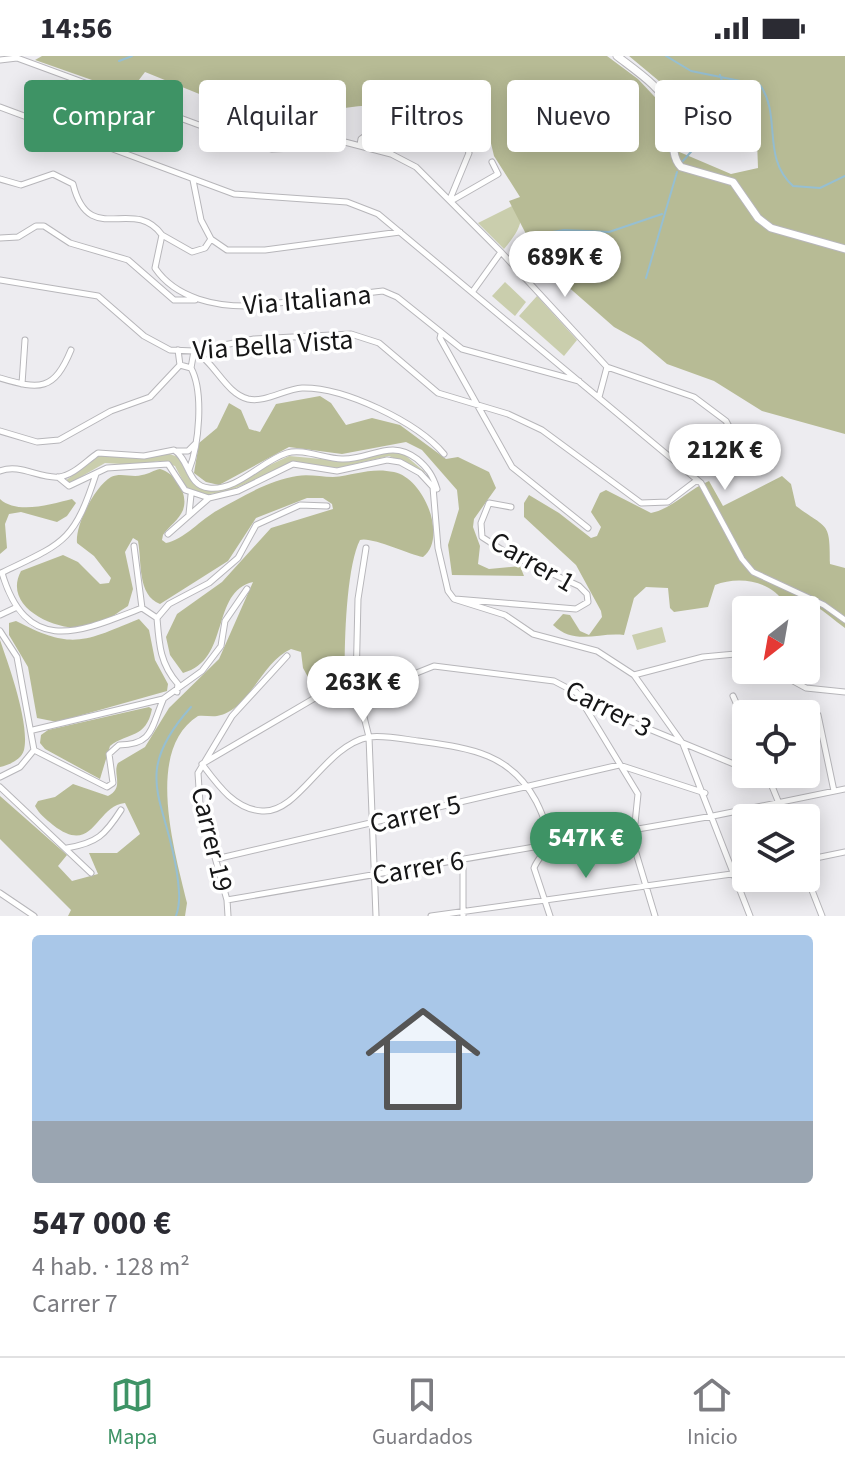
<!DOCTYPE html>
<html lang="es">
<head>
<meta charset="utf-8">
<style>
	:root { --surface:#fff; --page:#f7f7f7; --text:#2b2b33; --muted:#7c7c81; --line:#e1e1e2; --accent:#3e9365 }
	body { margin:0; font-family:"Source Sans 3",sans-serif; background:var(--page); color:var(--text); height:100vh; display:flex; flex-direction:column; font-size:30px; white-space:nowrap }
	* { box-sizing:border-box; margin:0 }
	p { font-size:26px; color:var(--muted) }
	.icon { flex:none; width:44px; height:44px; fill:none; stroke:currentColor; stroke-width:2; stroke-linecap:round; stroke-linejoin:round }
	.map { position:relative; height:860px; overflow:hidden }
	.panel { display:flex; flex-direction:column; background:var(--surface); flex:1 }
	.panel>* { flex:none }
	.top-card { position:absolute; left:24px; top:24px; width:798px; height:72px; display:flex; gap:16px }
	.needle { width:52px; rotate:211deg }
	.fabs { position:absolute; left:732px; top:540px; display:grid; gap:16px }
	.fabs a { display:grid; place-items:center; width:88px; height:88px; border-radius:8px; background:var(--surface); box-shadow:0 4px 20px #0003; font-size:40px }
	.price { position:absolute; translate:-50% -68px; padding:0 18px; border-radius:28px; background:#fff; color:#222; font-size:26px; line-height:52px; filter:drop-shadow(0 2px 4px #0008) }
	.price::after { content:''; position:absolute; left:50%; top:48px; width:24px; height:18px; margin-left:-12px; background:inherit; clip-path:polygon(0 0,100% 0,50% 100%) }
	.price.selected { background:var(--accent); color:#fff }
	ul { padding:0; list-style:none }
	li { display:grid; align-content:center; gap:16px; height:424px; padding:0 32px }
	li+li { border-top:2px solid var(--line) }
	li span { display:grid; place-items:center; height:248px; border-radius:8px; color:#555 }
	li>.icon { margin-inline-start:auto }
	span .icon { width:144px; height:144px; fill:#fffc; stroke-width:1 }
	li b { font-size:34px }
	.tag { padding:0 28px; border-radius:8px; background:var(--surface); box-shadow:0 4px 20px #0003; font-size:28px; line-height:72px }
	.tag.selected { background:var(--accent); color:#fff }
	.status { display:flex; justify-content:space-between; align-items:center; height:56px; padding:0 40px; background:var(--surface); direction:ltr }
	.status svg { height:22px; fill:currentColor }
	.tab-bar { display:flex; justify-content:space-around; align-items:center; height:112px; border-top:2px solid var(--line); background:var(--surface); font-size:22px; color:var(--muted) }
	.tab-bar a { display:grid; justify-items:center; gap:4px }
	.tab-bar .selected { color:var(--accent) }
	.map>svg:first-child { display:block }
	.green { fill:#cacead }
	.forest { fill:#b7bb95 }
	.lines { fill:none; stroke-linecap:round; stroke-linejoin:round }
	.stream { stroke:#96bfd2; stroke-width:2 }
	.minor-casing { stroke:#b7b6ba; stroke-width:7 }
	.major-casing { stroke:#b7b6ba; stroke-width:9 }
	.minor { stroke:#fff; stroke-width:5 }
	.major { stroke:#fff; stroke-width:7 }
	.labels { text-anchor:middle; stroke-width:7; stroke-linejoin:round; paint-order:stroke }
	.street-label { font-size:28px; fill:#161617; stroke:#fff }
</style>
</head>
<body>
<div class="status"><b>14:56</b><svg viewBox="0 0 49 12"><path d="M0 12V9h3v3zM5 12V6h3v6zM10 12V3h3v9zM15 12V0h3v12zM26 1h20v11H26zM47 4h2v5h-2z"/></svg></div>
<div class="map">
<svg width="845" height="860" viewBox="0 0 845 860">
	<rect width="100%" height="100%" fill="#edecf0"/>
	<path class="green" d="M518,147C526,167 516,178 504,193L478,167Z
		M505,226L526,246L515,260L492,240Z
		M537,240L577,284L564,300L519,260Z
		M399,394L426,417L389,400L337,412L297,406L226,436L201,439L187,433L175,410L159,405L137,409L105,407L70,427L65,425L100,399L147,402L167,397L178,401C188,419 192,436 217,434L289,400L343,405Z
		M662,571L666,586L637,594L632,579Z"/>
	<path class="forest" d="M42,0H607L638,23L668,55L670,92L731,118L758,112L757,85L722,66L684,57L659,25L629,0H845V378L762,355L714,325L667,308L641,286L614,271L541,207L509,145L520,141L494,100L484,58C423,50 369,42 309,60L273,28L224,48L145,16L129,37L35,4Z
		M320,340L331,347L346,369L372,362L400,369L446,403L458,401L489,416L496,432L474,463L473,471L480,490L478,508L489,513L520,510L524,520L452,519L448,489L459,453L457,434L422,394L406,386L342,398L289,391L219,429L206,426L194,417L199,387L217,372L229,347L241,354L249,373L260,376L276,348Z
		M160,413C175,417 189,437 183,454C179,464 169,470 163,479L162,484L166,487C184,484 201,463 218,454C241,441 270,424 297,420C309,418 321,421 333,421C355,419 372,411 394,416C424,422 448,482 423,501C408,498 370,480 360,484C346,511 344,592 345,624L314,632L303,612L301,596L291,593C261,606 250,654 217,660C211,661 204,659 198,660C144,694 175,796 187,847L185,860H68L71,854L0,783V740L67,799L58,810L72,825L98,818L89,797H117L140,778L125,747C95,750 94,801 53,769C46,763 39,758 35,750L38,745L55,741L73,728L108,740C125,731 112,718 118,707L145,691L169,652L219,603L253,526C210,536 231,604 183,617L170,599L166,581L177,558L222,526L271,472L333,453L332,448L323,442H307L256,462L228,505L160,548C137,539 142,506 138,485L133,482L125,496L133,533L128,550C118,556 106,566 95,570C65,580 0,554 21,515L63,499L78,506L100,528L109,527L111,522L94,500L77,487C75,469 95,430 111,421C121,416 132,422 142,419C149,418 154,414 160,413Z
		M782,420L791,428L796,450C828,474 830,464 830,508L845,512V572C828,560 807,536 785,548C771,524 738,520 715,529L708,551L674,556L670,552L668,532L646,531L634,542L624,579C598,576 575,590 553,569L563,558L570,559L580,575L589,579L602,561L601,555L576,509L524,461V447L529,439L559,457L591,482L597,480L601,471L591,456L600,437L606,434L651,457C674,452 687,434 709,425L723,450Z
		M0,443C17,459 52,448 72,443L76,447L67,460L57,466L21,456L9,458L5,468L7,492L0,498Z
		M139,563L149,574L155,604L168,628L167,635L57,666L37,662L28,611L9,579V567L16,565C72,594 83,586 139,563Z
		M0,584C9,610 30,668 24,694C21,704 9,709 0,711Z
		M149,651L152,653C146,683 128,676 110,690L100,723L45,693L40,687L41,679L48,674Z"/>
	<g class="lines">
		<path class="stream" d="M666,0L691,15L760,29C782,60 761,101 793,130L820,132L845,120
			M119,5L132,0
			M682,106L704,81L705,67L724,31L720,19
			M535,179L564,174L609,176L662,158
			M646,222L677,116
			M176,860C181,846 179,832 177,817C166,742 130,719 191,651"/>
		<g class="minor-casing">
			<path id="minor" d="M0,4L17,2L248,87L272,93L294,92L337,84L391,98L416,111L501,196L607,311L694,341L726,365L742,395
				M0,51L234,138L347,146L378,158L701,427L742,503L753,516L824,549L845,564
				M237,83L247,60L259,57
				M360,89L361,83C384,65 440,74 465,86L469,97L450,143
				M0,123L21,129L53,118L73,128C89,193 133,139 162,179L155,212C176,243 217,251 252,250L383,235L397,241L462,293L579,325
				M193,124L201,164L211,183L227,194H265L400,176
				M451,145L498,118L492,106
				M162,179L192,196L205,192L211,183
				M0,182L18,181L36,170H44L70,187L128,204L174,244H195
				M0,224L98,240L144,280L170,294L194,295L254,283L351,278L379,287L438,337L508,358L542,374L641,447L668,446L697,424
				M473,235L501,196
				M441,278L440,282L512,411L588,472
				M178,294L180,309L191,312L194,295C215,306 225,337 248,343C265,347 285,333 302,332C344,331 417,366 444,398
				M0,322C40,334 54,335 71,294
				M22,328L25,284
				M599,341L607,311
				M0,375L37,386L59,384L111,355L150,341L180,309
				M177,395H188L196,387
				M189,414C199,389 204,336 191,312
				M0,415C20,407 39,423 59,421C74,419 86,405 98,397L144,400L174,394C190,404 187,430 209,432C238,435 261,405 287,397C303,392 325,403 342,403C371,404 390,382 417,403C428,412 433,420 437,433
				M58,421L69,430L107,412L168,408L185,434L209,442L238,435L293,408L337,415L387,404L400,406L420,417L433,431L438,492L448,535L454,543L505,559L533,578L597,595L634,619L703,601L746,597
				M189,458L191,439
				M168,478L209,442
				M134,490L142,552L157,562
				M366,492L358,543L356,629L369,681L376,860
				M1,517C64,487 74,486 96,418
				M2,517C27,601 80,576 142,552
				M455,543L576,553L588,546L587,538L579,530L507,497L482,481L481,467L489,447L511,451
				M0,559L15,552
				M0,575L17,601L34,694
				M773,614L806,632L845,636
				M634,619L683,688L750,860
				M177,636L178,628C160,608 159,588 157,562L169,548L209,527L238,502L256,469L300,449L327,450
				M576,636L638,738L633,787L655,860
				M733,640L746,669
				M818,659L834,735
				M33,674L163,643L202,615L221,590L225,565L247,533
				M34,694L107,731L113,727L109,698L119,689C153,689 151,672 163,644
				M202,708L320,639L341,631L384,630L434,610L554,625L632,666L746,713
				M202,708C217,728 234,753 262,755C299,758 324,690 369,681C384,679 403,683 418,685C468,692 510,696 536,745C542,757 549,772 548,785C548,794 537,803 534,812L550,860
				M767,718L785,762
				M0,721L20,711L34,694
				M0,731L91,817
				M67,792C97,787 105,779 121,754
				M216,803L619,709L705,737
				M806,804L845,796
				M806,819L822,860
				M0,837L34,860
				M227,844L713,760L845,733
				M228,860L227,844L200,748L198,717L232,660L287,600
				M431,860L746,816
				M463,860V804"/>
		</g>
		<g class="major-casing">
			<path id="major" d="M617,0C635,14 664,33 672,55C680,74 666,94 681,111L733,126L758,162L771,172L845,193"/>
		</g>
		<use href="#minor" class="minor"/>
		<use href="#major" class="major"/>
	</g>
	<g class="labels">
		<g class="street-label">
			<text transform="translate(307 243) rotate(-5)" y="10">Via Italiana</text>
			<text transform="translate(273 288) rotate(-4)" y="10">Via Bella Vista</text>
			<text transform="translate(533 505) rotate(30)" y="10">Carrer 1</text>
			<text transform="translate(609 652) rotate(27)" y="10">Carrer 3</text>
			<text transform="translate(415 757) rotate(-13)" y="10">Carrer 5</text>
			<text transform="translate(213 783) rotate(77)" y="10">Carrer 19</text>
			<text transform="translate(418 811) rotate(-10)" y="10">Carrer 6</text>
		</g>
	</g>
</svg>
<div class="fabs">
<a><svg class="needle" viewBox="-14 -14 28 28"><path d="M0-13l5 13h-10z" fill="#e53935"/><path d="M0 13l5-13h-10z" fill="#7c7c81"/></svg></a>
<a><svg class="icon" aria-label="locate" viewBox="0 0 24 24"><circle cx="12" cy="12" r="6"/><path d="M12 2v4M12 18v4M2 12h4M18 12h4"/></svg></a>
<a><svg class="icon" aria-label="layers" viewBox="0 0 24 24"><path d="M12 4l9 5-9 5-9-5zM3 14l9 5 9-5"/></svg></a>
</div>
<b class="price" style="left:565px;top:243px">689K €</b>
<b class="price" style="left:725px;top:436px">212K €</b>
<b class="price" style="left:363px;top:668px">263K €</b>
<b class="price selected" style="left:586px;top:824px">547K €</b>
<div class="top-card">
<a class="tag selected">Comprar</a>
<a class="tag">Alquilar</a>
<a class="tag">Filtros</a>
<a class="tag">Nuevo</a>
<a class="tag">Piso</a>
</div>
</div>
<section class="panel">
<ul>
<li><span style="background:linear-gradient(#a9c7e8 75%,#9aa5b1 0)"><svg class="icon" aria-label="home" viewBox="0 0 24 24"><path d="M3 11l9-7 9 7M6 9v11h12V9"/></svg></span><div><b>547 000 €</b><p>4 hab. · 128 m²</p><p>Carrer 7</p></div></li>
</ul>
</section>
<nav class="tab-bar">
<a class="selected"><svg class="icon" aria-label="map" viewBox="0 0 24 24"><path d="M3 6l6-2 6 2 6-2v14l-6 2-6-2-6 2zM9 4v14M15 6v14"/></svg>Mapa</a>
<a><svg class="icon" aria-label="saved" viewBox="0 0 24 24"><path d="M7 4h10v16l-5-4-5 4z"/></svg>Guardados</a>
<a><svg class="icon" aria-label="home" viewBox="0 0 24 24"><path d="M3 11l9-7 9 7M6 9v11h12V9"/></svg>Inicio</a>
</nav>
</body>
</html>
